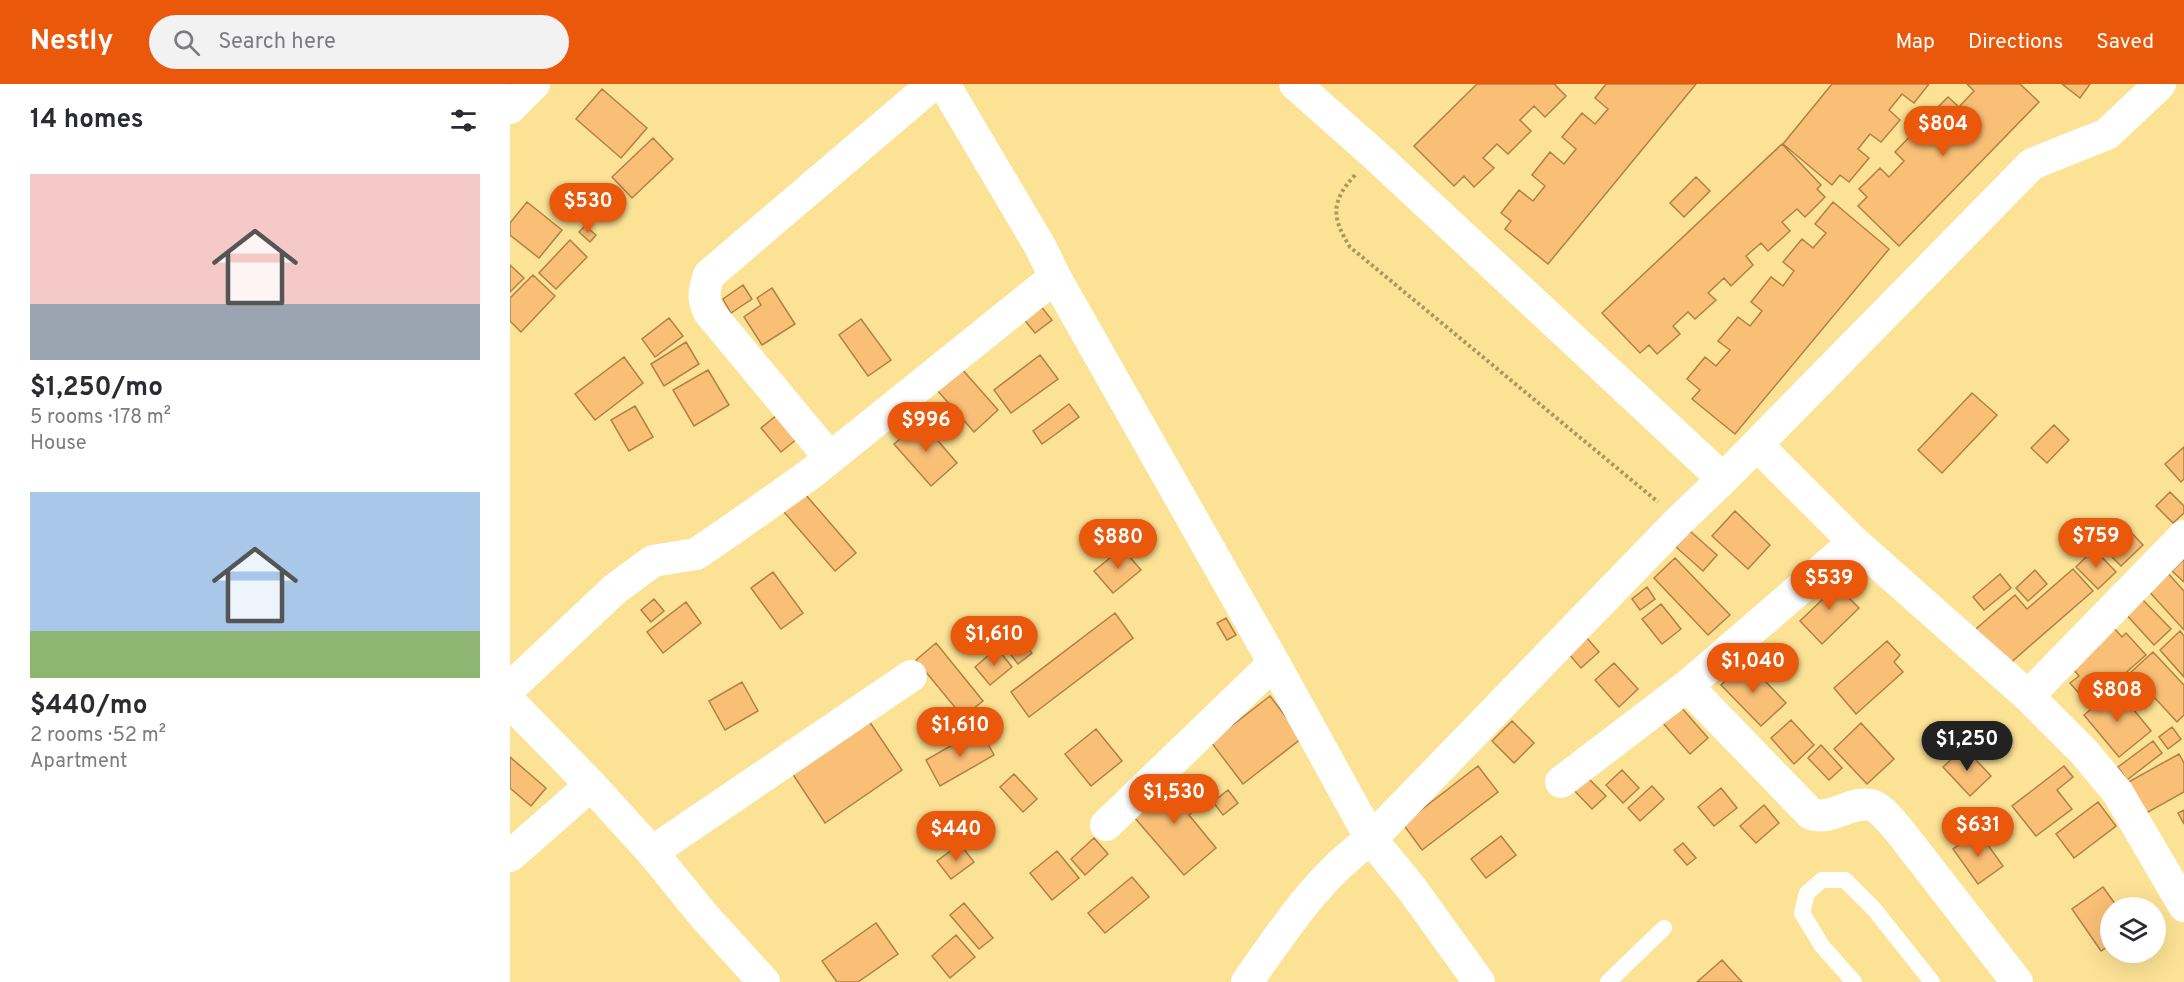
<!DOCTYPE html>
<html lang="en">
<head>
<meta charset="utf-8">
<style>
	:root { --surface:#fff; --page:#f2f2f3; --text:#2b2b33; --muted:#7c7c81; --accent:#ea580c }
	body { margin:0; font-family:Overpass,sans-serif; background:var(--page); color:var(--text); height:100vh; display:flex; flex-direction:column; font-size:22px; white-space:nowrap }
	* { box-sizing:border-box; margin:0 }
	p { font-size:20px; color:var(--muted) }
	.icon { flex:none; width:33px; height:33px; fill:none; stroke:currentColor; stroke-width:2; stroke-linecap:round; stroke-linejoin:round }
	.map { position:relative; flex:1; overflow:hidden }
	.panel { display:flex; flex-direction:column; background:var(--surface); width:510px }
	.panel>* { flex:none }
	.fabs { position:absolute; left:1590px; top:813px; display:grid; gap:12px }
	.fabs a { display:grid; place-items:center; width:66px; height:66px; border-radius:50%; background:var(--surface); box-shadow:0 6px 24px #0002; font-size:30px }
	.price { position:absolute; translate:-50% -51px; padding:0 14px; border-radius:21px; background:var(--accent); color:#fff; font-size:20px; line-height:39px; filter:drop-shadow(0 2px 3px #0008) }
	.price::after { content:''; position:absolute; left:50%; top:36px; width:18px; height:14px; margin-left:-9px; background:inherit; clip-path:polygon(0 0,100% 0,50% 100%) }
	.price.selected { background:#222; color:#fff }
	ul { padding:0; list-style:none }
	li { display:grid; align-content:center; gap:12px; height:318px; padding:0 30px }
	li span { display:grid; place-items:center; height:186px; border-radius:0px; color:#555 }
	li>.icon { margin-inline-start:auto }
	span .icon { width:108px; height:108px; fill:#fffc; stroke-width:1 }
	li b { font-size:26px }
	h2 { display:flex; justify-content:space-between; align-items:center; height:72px; padding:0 30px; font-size:26px }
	header { display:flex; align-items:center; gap:36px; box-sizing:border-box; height:84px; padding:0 30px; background:var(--accent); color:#fff }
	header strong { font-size:28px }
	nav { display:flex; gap:33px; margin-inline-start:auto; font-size:21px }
	.search { width:420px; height:54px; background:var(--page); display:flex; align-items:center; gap:15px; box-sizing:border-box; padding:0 21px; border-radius:33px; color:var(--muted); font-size:22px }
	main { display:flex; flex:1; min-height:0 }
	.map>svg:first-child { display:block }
	.building { fill:#f9bf77; stroke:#b18143; stroke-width:1.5 }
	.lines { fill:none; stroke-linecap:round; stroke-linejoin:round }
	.path { stroke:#aa975c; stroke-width:4; stroke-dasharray:3 3; stroke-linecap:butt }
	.lane { stroke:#fff; stroke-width:16 }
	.street { stroke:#fff; stroke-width:32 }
</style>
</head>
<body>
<header>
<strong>Nestly</strong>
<div class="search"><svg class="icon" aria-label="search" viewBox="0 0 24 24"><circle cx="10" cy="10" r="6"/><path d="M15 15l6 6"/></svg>Search here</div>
<nav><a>Map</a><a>Directions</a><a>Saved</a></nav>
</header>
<main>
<section class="panel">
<h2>14 homes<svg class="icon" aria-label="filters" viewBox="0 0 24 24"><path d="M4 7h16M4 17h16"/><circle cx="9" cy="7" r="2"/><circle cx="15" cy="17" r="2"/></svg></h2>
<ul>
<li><span style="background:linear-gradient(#f6c9c9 70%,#9aa5b1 0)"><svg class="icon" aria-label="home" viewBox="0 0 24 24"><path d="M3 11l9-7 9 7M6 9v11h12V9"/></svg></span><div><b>$1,250/mo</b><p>5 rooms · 178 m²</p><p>House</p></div></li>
<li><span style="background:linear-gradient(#a9c7e8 75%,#8fb573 0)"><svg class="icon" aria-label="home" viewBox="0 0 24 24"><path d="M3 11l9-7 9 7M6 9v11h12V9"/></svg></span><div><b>$440/mo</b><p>2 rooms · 52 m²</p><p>Apartment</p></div></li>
</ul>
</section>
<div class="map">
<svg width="1674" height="898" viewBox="0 0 1674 898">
	<rect width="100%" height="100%" fill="#fbe295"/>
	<path class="building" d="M967,0H1046L1045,1L1056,12L1035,33L1024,22L1010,36L1021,47L998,70L987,60L973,74L984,84L964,103L954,92L944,102L904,62Z
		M1096,0H1186L1038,180L995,145L1001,137L991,129L1009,106L1023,117L1035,102L1022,91L1040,68L1054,80L1066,65L1052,53L1072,29L1085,40L1098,25L1085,14Z
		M1322,0H1419L1404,19L1392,10L1379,26L1390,36L1371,58L1360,50L1348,65L1359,74L1339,98L1330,91L1322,101L1273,60Z
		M1457,0H1510L1529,18L1389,162L1348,122L1357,113L1349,105L1370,84L1379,93L1394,77L1385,68L1404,48L1414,58L1429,42L1419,32L1438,13L1449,23L1464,7Z
		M1552,0H1580L1570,14Z
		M92,5L137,44L111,74L66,35Z
		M143,54L163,75L122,114L102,93Z
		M1272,60L1311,101L1307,105L1315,113L1295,133L1287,125L1272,138L1280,147L1258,167L1251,159L1236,172L1243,181L1221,202L1214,194L1198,209L1206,216L1185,235L1178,228L1163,242L1170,250L1147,270L1139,261L1130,269L1092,229Z
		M1186,93L1200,107L1174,133L1160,119Z
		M17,118L52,146L29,174L0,151V139Z
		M1323,118L1379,165L1225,350L1182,315L1190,306L1177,295L1195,273L1206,282L1220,266L1208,257L1228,233L1240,242L1252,227L1241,218L1261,193L1273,202L1284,187L1273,178L1292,155L1303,164L1316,149L1305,140Z
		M75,142L86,151L80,158L69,148Z
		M60,156L77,173L46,205L29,189Z
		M0,181L14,194L0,208Z
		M23,191L45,212L11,248L0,237V214Z
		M233,201L242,215L221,229L213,215Z
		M262,204L285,240L252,261L234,233L251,221L247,214Z
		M525,215L542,236L525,249L508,228Z
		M159,234L173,252L145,273L132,255Z
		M351,235L381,276L358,292L329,251Z
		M176,258L189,280L154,302L141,280Z
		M530,271L548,295L501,329L484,306Z
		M114,273L133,299L85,336L65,310Z
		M451,284L488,326L464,348L427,306Z
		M198,286L219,321L184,342L163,306Z
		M1462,309L1487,331L1432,389L1408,366Z
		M559,320L569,333L532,360L523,347Z
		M125,322L143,353L119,367L101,336Z
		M273,326L293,350L271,368L251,344Z
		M411,337L447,379L421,402L384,360Z
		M1544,341L1559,356L1537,379L1521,364Z
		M1674,363V395L1671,398L1655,380Z
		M289,403L346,469L325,487L268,421Z
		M1660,408L1674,422V429L1663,439L1646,422Z
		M1225,427L1260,461L1238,485L1202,452Z
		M1615,442L1633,461L1611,482L1593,464Z
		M1180,447L1207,471L1193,487L1166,463Z
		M612,464L631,486L603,509L584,487Z
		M1584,465L1606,488L1588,505L1566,483Z
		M1165,474L1220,531L1198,551L1144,494Z
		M1674,475V498L1662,487Z
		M1563,485L1583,507L1498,581L1459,551L1505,511L1517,525Z
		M1525,486L1537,500L1518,517L1506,504Z
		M1655,486L1674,507V546L1636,504Z
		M263,488L293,529L271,545L241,504Z
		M1490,490L1501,504L1474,526L1463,513Z
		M1316,491L1349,524L1312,560L1290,537L1314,514L1303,503Z
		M1137,503L1145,515L1130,526L1122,515Z
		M1629,512L1661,545L1644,561L1613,527Z
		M144,515L154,527L141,538L131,526Z
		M176,518L191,539L153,569L137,548Z
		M1151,520L1171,545L1152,560L1132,535Z
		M605,529L623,554L519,633L501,608Z
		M716,534L726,551L717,556L707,539Z
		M1062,537L1089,568L1071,584L1044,553Z
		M1602,542L1612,553L1616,549L1636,571L1579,621L1560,599L1569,592L1559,580Z
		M505,547L522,569L508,580L491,558Z
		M1670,547L1674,552V593L1650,566Z
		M1377,557L1390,571L1384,578L1393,588L1346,630L1324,604Z
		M426,559L473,617L453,633L406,576Z
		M487,564L502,583L480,601L465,583Z
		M1643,568L1674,601V631L1667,638L1621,588Z
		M1236,577L1276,619L1251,642L1211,601Z
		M1104,579L1128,605L1109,623L1085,596Z
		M232,598L248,627L215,646L199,617Z
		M1606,604L1641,647L1609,673L1574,631Z
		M760,612L792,654L733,700L701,658Z
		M1170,622L1198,654L1180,670L1152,638Z
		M444,630L451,643L428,657L421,645Z
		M357,634L392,686L315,739L280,686Z
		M1281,636L1304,661L1284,680L1261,654Z
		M1002,637L1024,659L1004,679L982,657Z
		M1351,639L1384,675L1357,700L1324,665Z
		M1662,643L1671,655L1658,665L1649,653Z
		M470,645L484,671L430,702L416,676Z
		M586,645L612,677L581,702L555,670Z
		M1643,657L1652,669L1617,696L1608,683Z
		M1311,661L1332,684L1319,696L1298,674Z
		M1454,663L1481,692L1460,712L1433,683Z
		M1669,670L1674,679V708L1631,732L1613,701Z
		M0,673L36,704L21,722L0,704Z
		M968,682L988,708L912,766L893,740Z
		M1554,682L1563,693L1547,706L1562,725L1526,752L1502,722Z
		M1112,686L1129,704L1113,719L1096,701Z
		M504,690L527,715L513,728L490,703Z
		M1075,691L1096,712L1082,725L1061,703Z
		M669,697L690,722L679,731L706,764L674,791L618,726L650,699L658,707Z
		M1142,702L1154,715L1130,737L1118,724Z
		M1211,704L1227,724L1204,742L1188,723Z
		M718,706L728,719L713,731L703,718Z
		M1588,718L1606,742L1564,774L1546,750Z
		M1254,721L1269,739L1246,759L1230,742Z
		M1674,726V740L1668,729Z
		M1468,747L1493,782L1468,800L1443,765Z
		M991,752L1006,771L976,794L961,775Z
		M584,754L598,770L575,791L561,775Z
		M1173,759L1186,774L1177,781L1164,766Z
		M450,760L464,778L441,795L427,777Z
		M547,767L569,794L542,816L520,789Z
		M622,793L639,813L595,849L578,829Z
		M1593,803L1608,824H1600V861L1591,867L1562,825Z
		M454,819L483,854L469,865L440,831Z
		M366,839L388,870L348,898H327L312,877Z
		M446,851L465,873L440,894L422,872Z
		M1212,876L1232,898H1187Z"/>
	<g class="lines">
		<path class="path" d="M845,91C821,117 821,133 840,163L1148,418"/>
		<path class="lane" d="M1098,898L1154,844
			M1344,898L1312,862L1292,829L1297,809L1312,796H1335L1364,825L1422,898"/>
		<path class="street" d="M434,0L531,164L545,193L764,579L861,755L902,805L969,898
			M785,0L864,70L1213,395
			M0,24L24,0
			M1247,361L1344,458L1518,612L1574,668L1608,709L1674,822
			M320,374L199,228C192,214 194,206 199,191L423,0
			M1177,602L1301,730C1323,737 1339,717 1360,721C1370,722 1382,739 1388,745L1507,898
			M0,604L105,505L143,477L186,470L227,442L299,391L545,193
			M1518,612L1674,452
			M0,618L81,701L142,768L194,832L254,898
			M1051,698L1177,602L1344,458
			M596,741L764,579
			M142,768L401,592
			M0,772L81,701
			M737,898C774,846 808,792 861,755L1170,436L1213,395L1522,80L1597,50L1650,0"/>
	</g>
</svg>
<div class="fabs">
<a><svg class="icon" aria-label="layers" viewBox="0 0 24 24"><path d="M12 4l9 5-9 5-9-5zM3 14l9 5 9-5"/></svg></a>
</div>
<b class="price" style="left:1433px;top:73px">$804</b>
<b class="price" style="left:78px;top:150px">$530</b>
<b class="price" style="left:416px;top:369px">$996</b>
<b class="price" style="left:1586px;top:485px">$759</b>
<b class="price" style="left:608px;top:486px">$880</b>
<b class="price" style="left:1319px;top:527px">$539</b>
<b class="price" style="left:484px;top:583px">$1,610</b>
<b class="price" style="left:1243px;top:610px">$1,040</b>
<b class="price" style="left:1607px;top:639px">$808</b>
<b class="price" style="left:450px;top:674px">$1,610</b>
<b class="price selected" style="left:1457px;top:688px">$1,250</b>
<b class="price" style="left:664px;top:741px">$1,530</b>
<b class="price" style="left:1468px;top:774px">$631</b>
<b class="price" style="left:446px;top:778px">$440</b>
</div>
</main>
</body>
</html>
